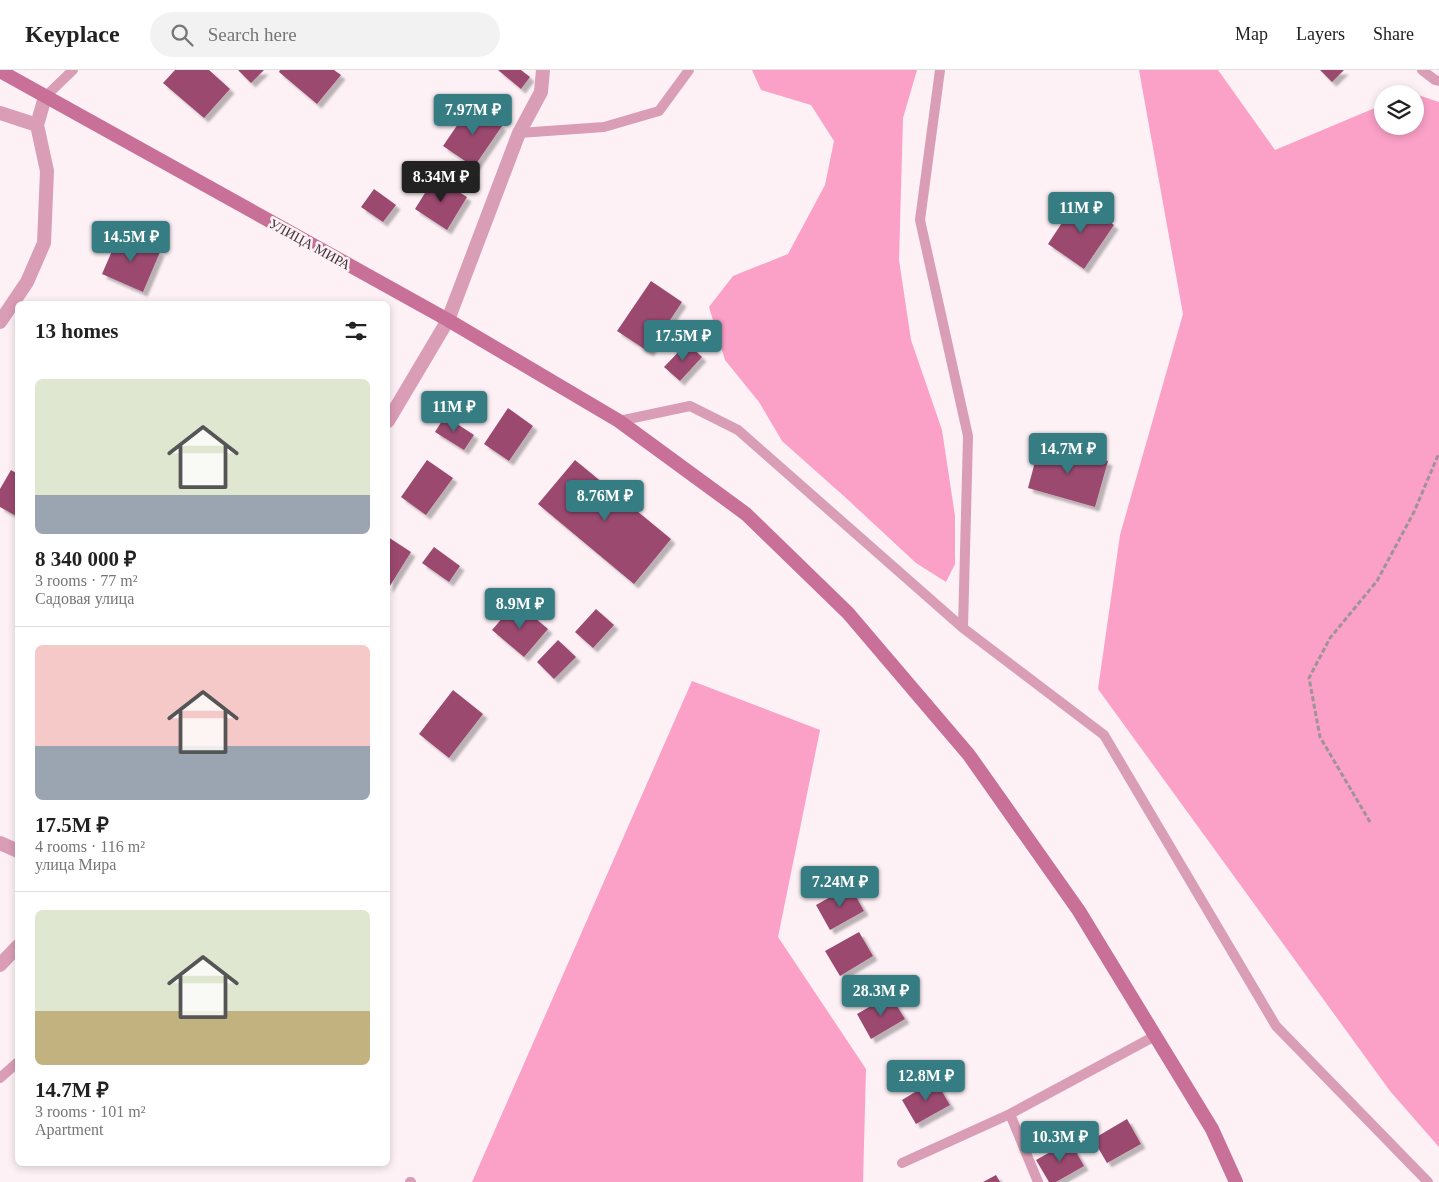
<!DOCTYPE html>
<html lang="en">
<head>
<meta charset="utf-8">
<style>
	:root { --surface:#fff; --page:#f2f2f2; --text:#222; --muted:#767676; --line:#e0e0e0; --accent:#357d83 }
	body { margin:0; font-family:Georgia,serif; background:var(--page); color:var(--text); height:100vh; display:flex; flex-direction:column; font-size:19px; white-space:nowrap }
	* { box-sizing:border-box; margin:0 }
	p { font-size:16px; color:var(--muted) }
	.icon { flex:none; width:28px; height:28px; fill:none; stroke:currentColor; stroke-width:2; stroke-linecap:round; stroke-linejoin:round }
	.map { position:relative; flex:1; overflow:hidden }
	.side { position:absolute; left:15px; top:231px; width:375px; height:865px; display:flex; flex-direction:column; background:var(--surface); border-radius:8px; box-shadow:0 2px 8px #0003 }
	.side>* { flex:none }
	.controls { position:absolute; left:1374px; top:15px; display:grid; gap:10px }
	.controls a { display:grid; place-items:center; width:50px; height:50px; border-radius:50%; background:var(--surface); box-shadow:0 2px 8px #0003; font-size:25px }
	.price { position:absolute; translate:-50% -42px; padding:0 11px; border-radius:5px; background:var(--accent); color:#fff; font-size:16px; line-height:32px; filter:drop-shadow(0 1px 2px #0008) }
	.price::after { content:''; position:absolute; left:50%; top:30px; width:15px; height:11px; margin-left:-8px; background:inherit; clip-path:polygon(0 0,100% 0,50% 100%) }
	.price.selected { background:#222; color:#fff }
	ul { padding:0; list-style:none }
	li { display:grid; align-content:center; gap:10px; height:265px; padding:0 20px }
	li+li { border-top:1px solid var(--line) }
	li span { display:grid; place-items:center; height:155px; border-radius:8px; color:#555 }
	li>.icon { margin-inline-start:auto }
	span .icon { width:90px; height:90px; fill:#fffc; stroke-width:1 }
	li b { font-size:21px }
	h2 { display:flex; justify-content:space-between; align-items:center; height:60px; padding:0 20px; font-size:21px }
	header { display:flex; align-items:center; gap:30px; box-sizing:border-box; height:70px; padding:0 25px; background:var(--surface); border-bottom:1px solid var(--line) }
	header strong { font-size:24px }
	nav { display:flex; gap:28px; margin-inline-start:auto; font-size:18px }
	.search { width:350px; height:45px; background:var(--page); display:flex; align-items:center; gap:12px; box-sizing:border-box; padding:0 18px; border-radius:28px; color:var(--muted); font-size:19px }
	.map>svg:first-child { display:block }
	.forest { fill:#fba0c7 }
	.building { fill:#9c4a70; filter:url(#shadow) }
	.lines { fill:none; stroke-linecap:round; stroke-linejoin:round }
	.path { stroke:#9f9398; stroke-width:3; stroke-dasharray:5 2.5; stroke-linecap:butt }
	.service { stroke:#da9db6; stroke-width:10 }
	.minor { stroke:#da9db6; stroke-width:14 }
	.secondary { stroke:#c97098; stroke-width:14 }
	.labels { text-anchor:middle; stroke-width:5; stroke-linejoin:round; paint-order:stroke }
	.street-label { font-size:14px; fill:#3f3338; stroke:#fdf1f5 }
</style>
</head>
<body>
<header>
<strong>Keyplace</strong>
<div class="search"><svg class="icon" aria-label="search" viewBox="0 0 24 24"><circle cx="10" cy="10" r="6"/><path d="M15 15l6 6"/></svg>Search here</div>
<nav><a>Map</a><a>Layers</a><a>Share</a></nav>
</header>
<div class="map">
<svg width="1439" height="1112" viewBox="0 0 1439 1112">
	<defs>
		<filter id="shadow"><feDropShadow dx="4.5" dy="4.5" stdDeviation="1" flood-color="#0004"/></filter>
	</defs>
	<rect width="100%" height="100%" fill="#fdf1f5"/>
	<path class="forest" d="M752,0H917L903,48L899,190L911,270L942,360L955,446V494L946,512L916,493L846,428L782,371L759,332L725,290L709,237L733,206L788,184L825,115L834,71L811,35L761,20Z
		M1139,0H1218L1275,80L1382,35V56H1415V24L1439,32V1077L1390,1021L1098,619L1120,465L1183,244Z
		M692,611L820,660L778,867L866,999L863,1112H472Z"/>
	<path class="building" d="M175,0H209L230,19L204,48L163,13Z
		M238,0H264L251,13Z
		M280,0H334L341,5L317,34L279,2Z
		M498,0H521L530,7L521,19Z
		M1320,0H1344L1332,12Z
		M471,35L502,56L474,97L443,76Z
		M435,107L467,127L447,160L415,139Z
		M374,119L396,135L383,152L361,137Z
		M1077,130L1114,155L1084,199L1048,174Z
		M119,165L160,182L143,222L102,204Z
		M651,211L682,232L649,282L617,261Z
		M687,273L702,287L680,311L664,297Z
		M508,338L533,356L509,391L484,374Z
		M445,346L474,365L464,380L435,362Z
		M1040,373L1108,391L1095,437L1028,418Z
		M427,390L453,408L426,445L401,427Z
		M575,390L671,469L634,514L538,434Z
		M11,400L18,404V447L0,437V419Z
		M388,467L411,482L388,519Z
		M434,477L460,496L449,512L422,493Z
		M516,532L548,559L524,587L492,560Z
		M596,539L614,555L593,578L575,562Z
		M558,570L576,587L554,609L537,592Z
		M453,620L483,644L449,688L419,664Z
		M850,816L864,841L830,860L816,835Z
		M859,862L873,886L840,906L825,881Z
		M890,925L905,949L871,969L857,944Z
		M935,1010L950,1035L916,1054L902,1030Z
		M1127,1049L1141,1074L1107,1093L1093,1069Z
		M1070,1071L1084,1096L1056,1112H1049L1036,1090Z
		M996,1105L1000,1112H983Z"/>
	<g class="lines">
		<path class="path" d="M1370,752L1320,667L1309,608L1330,568L1377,511L1414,442L1439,383"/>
		<path class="service" d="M940,0L920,150L968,366L963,558
			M1422,0L1435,10L1439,11
			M45,27L73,0
			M519,63L604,57L659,41L689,0
			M619,351L690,336L738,360L963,558L1104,665L1276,956L1428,1112
			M0,1008L18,992
			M1010,1044L1038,1112
			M902,1093L1010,1044L1155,966
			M410,1112H411"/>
		<path class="minor" d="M0,43L37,55
			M0,252L27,212L44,173L47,101L37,55L45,27
			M388,351L448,250L519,63L541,22L543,0
			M0,773L18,781
			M0,895L18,876"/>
		<path class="secondary" d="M0,1L448,250L619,351L746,444L848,543L969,685L1079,841L1212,1059L1236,1112"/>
	</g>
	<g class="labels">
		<g class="street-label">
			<text transform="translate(310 174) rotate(29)" y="5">УЛИЦА МИРА</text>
		</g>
	</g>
</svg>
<div class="controls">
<a><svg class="icon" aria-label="layers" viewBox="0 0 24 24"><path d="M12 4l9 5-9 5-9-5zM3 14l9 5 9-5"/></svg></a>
</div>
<b class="price" style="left:473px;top:66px">7.97M ₽</b>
<b class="price selected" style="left:441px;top:133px">8.34M ₽</b>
<b class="price" style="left:1081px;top:164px">11M ₽</b>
<b class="price" style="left:131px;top:193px">14.5M ₽</b>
<b class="price" style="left:683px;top:292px">17.5M ₽</b>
<b class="price" style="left:454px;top:363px">11M ₽</b>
<b class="price" style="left:1068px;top:405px">14.7M ₽</b>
<b class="price" style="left:605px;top:452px">8.76M ₽</b>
<b class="price" style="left:520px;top:560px">8.9M ₽</b>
<b class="price" style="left:840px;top:838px">7.24M ₽</b>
<b class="price" style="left:881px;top:947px">28.3M ₽</b>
<b class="price" style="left:926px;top:1032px">12.8M ₽</b>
<b class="price" style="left:1060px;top:1093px">10.3M ₽</b>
<section class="side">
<h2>13 homes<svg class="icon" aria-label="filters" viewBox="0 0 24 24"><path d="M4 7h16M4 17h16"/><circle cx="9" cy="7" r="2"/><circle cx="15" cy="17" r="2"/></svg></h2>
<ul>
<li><span style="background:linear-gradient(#dfe7d0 75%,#9aa5b1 0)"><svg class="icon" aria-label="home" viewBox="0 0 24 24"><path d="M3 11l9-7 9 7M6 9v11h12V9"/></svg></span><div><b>8 340 000 ₽</b><p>3 rooms · 77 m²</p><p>Садовая улица</p></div></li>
<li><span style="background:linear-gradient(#f6c9c9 65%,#9aa5b1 0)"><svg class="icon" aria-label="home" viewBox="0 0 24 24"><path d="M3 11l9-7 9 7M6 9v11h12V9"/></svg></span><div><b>17.5M ₽</b><p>4 rooms · 116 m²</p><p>улица Мира</p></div></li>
<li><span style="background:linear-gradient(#dfe7d0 65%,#c2b280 0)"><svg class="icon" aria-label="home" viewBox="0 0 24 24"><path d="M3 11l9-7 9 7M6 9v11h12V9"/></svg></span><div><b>14.7M ₽</b><p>3 rooms · 101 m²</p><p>Apartment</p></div></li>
</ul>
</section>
</div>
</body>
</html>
